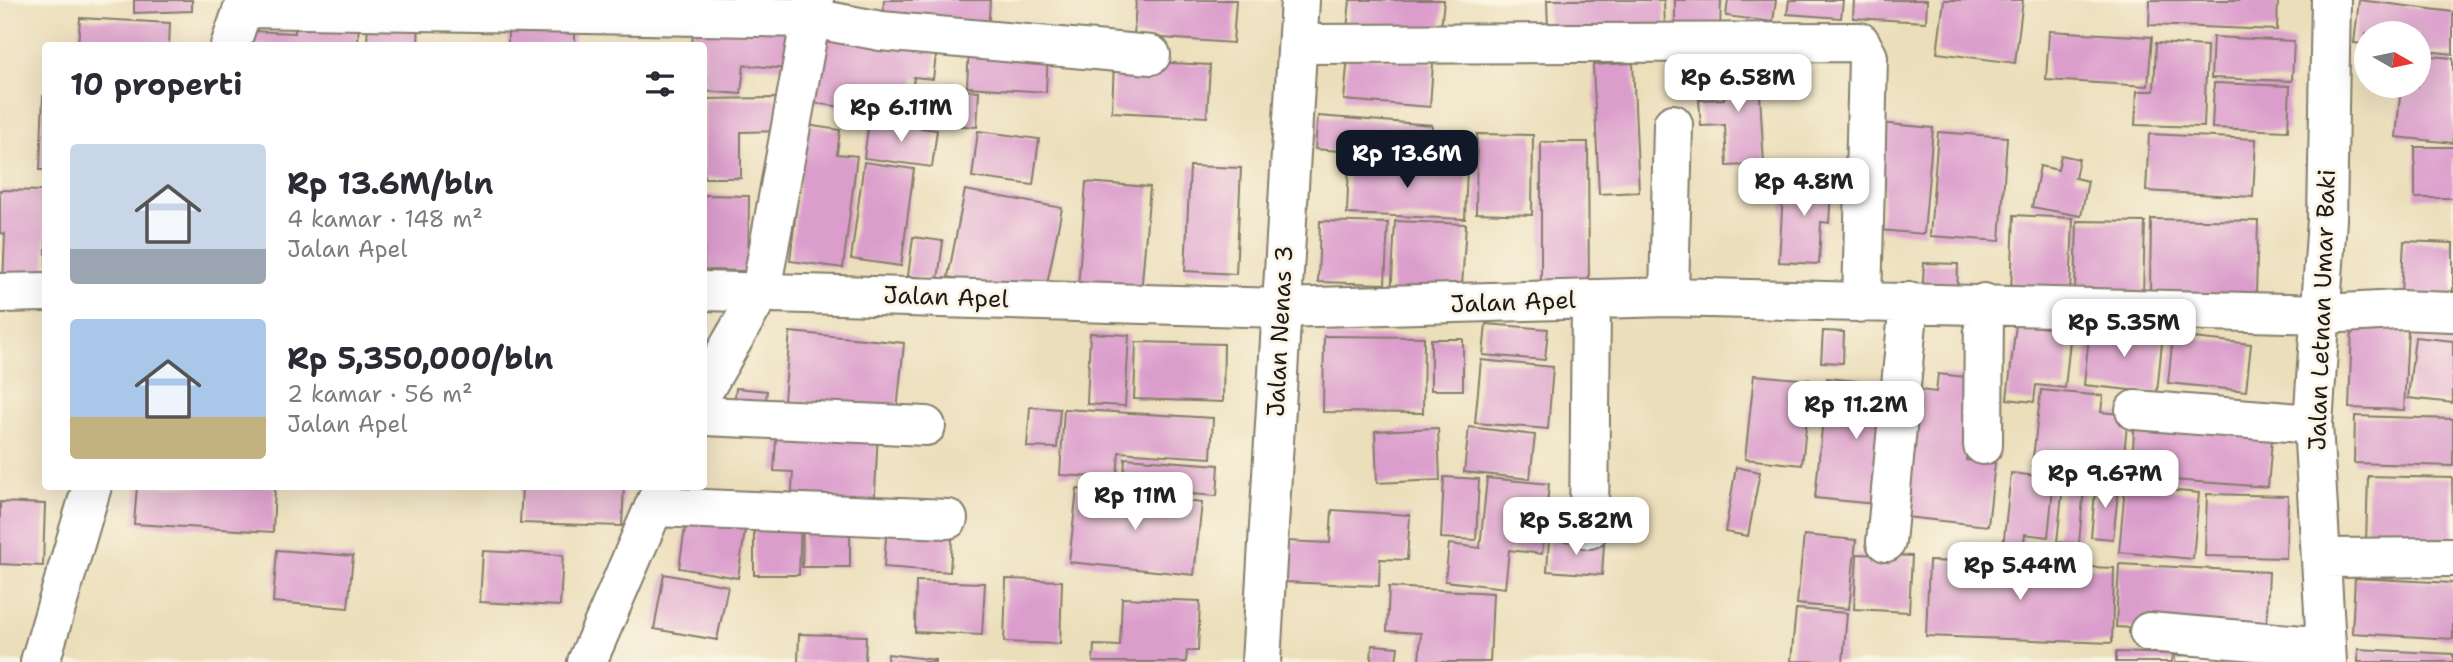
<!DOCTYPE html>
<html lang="id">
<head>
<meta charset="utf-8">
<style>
	:root { --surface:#fff; --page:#f2f2f3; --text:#2b2b33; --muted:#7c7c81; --accent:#111827 }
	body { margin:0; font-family:"Shantell Sans",sans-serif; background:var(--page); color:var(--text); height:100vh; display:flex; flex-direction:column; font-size:26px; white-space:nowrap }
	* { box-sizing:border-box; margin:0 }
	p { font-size:23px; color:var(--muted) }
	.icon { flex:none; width:38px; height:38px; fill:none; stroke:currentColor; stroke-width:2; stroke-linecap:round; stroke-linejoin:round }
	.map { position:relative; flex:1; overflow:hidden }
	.details { position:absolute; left:42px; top:42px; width:665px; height:448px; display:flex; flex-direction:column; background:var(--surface); border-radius:7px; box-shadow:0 7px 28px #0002 }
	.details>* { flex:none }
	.needle { width:46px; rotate:99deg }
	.controls { position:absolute; left:2354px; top:21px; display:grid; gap:14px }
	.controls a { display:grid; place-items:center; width:77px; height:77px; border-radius:50%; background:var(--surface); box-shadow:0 7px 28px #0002; font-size:35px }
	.price { position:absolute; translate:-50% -60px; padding:0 16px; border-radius:14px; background:#fff; color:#222; font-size:23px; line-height:46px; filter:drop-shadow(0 2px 4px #0008) }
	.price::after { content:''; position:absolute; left:50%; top:42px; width:21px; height:16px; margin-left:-10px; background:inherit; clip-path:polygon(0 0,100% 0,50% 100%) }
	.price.selected { background:var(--accent); color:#fff }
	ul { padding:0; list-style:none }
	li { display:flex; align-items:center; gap:21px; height:175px; padding:0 28px }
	li span { display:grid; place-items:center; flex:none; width:196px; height:140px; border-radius:7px; color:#555 }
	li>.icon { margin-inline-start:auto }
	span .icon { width:84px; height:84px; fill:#fffc; stroke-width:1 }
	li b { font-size:30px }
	h2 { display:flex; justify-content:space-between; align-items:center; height:84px; padding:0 28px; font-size:30px }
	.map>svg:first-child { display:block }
	.building { fill:#db9dcc }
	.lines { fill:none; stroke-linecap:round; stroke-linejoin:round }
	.minor-casing { stroke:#847d6b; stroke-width:42 }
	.minor { stroke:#fff; stroke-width:38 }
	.labels { text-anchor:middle; stroke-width:6; stroke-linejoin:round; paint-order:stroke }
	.street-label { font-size:24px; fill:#1c1c1c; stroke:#fcf5e5 }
</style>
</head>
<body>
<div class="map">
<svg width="2453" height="662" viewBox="0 0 2453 662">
	<rect width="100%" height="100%" fill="#fcf5e5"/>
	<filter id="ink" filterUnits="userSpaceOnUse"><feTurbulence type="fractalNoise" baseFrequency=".0143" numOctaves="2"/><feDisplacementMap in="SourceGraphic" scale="14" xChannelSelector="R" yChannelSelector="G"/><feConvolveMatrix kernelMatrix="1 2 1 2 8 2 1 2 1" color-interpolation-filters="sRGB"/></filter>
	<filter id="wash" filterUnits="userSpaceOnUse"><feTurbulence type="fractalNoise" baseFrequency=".00686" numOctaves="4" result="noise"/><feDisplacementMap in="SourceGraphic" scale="28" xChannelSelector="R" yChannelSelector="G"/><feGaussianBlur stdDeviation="1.57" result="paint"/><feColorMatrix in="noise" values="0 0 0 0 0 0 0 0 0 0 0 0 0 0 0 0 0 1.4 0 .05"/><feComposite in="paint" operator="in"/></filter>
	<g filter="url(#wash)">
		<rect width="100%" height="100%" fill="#ebdeba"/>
		<g id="blocks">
			<path class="building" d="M134,0H192V11L134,13Z
				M884,0H990L988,33L883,26Z
				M1136,0H1236L1233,43L1134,36Z
				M1350,0H1444L1440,38L1347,30Z
				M1547,0H1664L1665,29L1548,31Z
				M1675,0H1721L1720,30L1675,29Z
				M1728,0H1776L1773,22L1726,16Z
				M1789,0H1843L1841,18L1787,14Z
				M1854,0H1927L1926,22L1853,18Z
				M1944,0H2023L2015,63L1937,53Z
				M2150,0H2278L2277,30L2149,25Z
				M2359,0L2453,12V54L2418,50V33H2366V44L2354,43Z
				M296,14L359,17L358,46H250L251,31L295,33Z
				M80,18L170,23L169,46H78Z
				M368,18L419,20L418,46H367Z
				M694,18L791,26L788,69L744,65L741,94L704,91V46H692Z
				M508,21L575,22V46H508Z
				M2049,31L2152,37L2148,86L2046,80Z
				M821,33L937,48L933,79L914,77L909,116L812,103Z
				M2213,37L2294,41L2292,81L2211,78Z
				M2156,43L2207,46L2204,127L2135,125L2137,91H2154Z
				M969,48L1048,53L1046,92L967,87Z
				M1348,55L1433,63L1430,107L1344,100Z
				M2418,55L2453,58V143L2396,137L2401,86H2418Z
				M1114,60L1210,65L1207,117L1112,112Z
				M1758,61L1764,164L1727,166L1725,125L1701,126L1699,100L1724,99L1722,63Z
				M1633,63L1639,192L1599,194L1593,65Z
				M2214,83L2290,86L2288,131L2212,128Z
				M932,88L979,91L977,127L930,124Z
				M43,96H46V170H40Z
				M780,98V131L741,132V178H704V99Z
				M1318,116L1432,125L1430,158L1315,149Z
				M869,121L937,130L932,167L864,158Z
				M1877,123L1933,128L1924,234L1880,230L1884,186L1872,185Z
				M806,125L840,130L837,154L857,156L843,268L790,261Z
				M978,131L1039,139L1033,185L972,177Z
				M1938,132L2007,137L2000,241L1930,236Z
				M1477,134L1533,135L1532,215L1476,213Z
				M2149,134L2256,139L2253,197L2146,191Z
				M1541,142H1588L1589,286H1541Z
				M2415,147H2453V198H2415Z
				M2061,155L2079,159L2075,178L2088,181L2081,216L2032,207L2040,166L2058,170Z
				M864,162L914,169L901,266L851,259Z
				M1349,162L1467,166L1465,219L1347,214Z
				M1190,166L1241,168L1236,274L1185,271Z
				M1784,175L1832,178L1829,223L1821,222L1819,264L1779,262Z
				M1086,182L1150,187L1141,294L1078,289Z
				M0,190L46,191V285L3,284L5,234L0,233Z
				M965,190L1062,208L1045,295L948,277Z
				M704,195L749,196L748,271L704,270Z
				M2014,215L2073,218L2070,294L2011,292Z
				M2151,219L2258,221L2256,295L2150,293Z
				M1320,221L1388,223L1385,284L1318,282Z
				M1395,221L1466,224L1461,302L1391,298Z
				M2077,221L2145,222L2143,295L2075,293Z
				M913,237L943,241L938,280L908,276Z
				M2404,241L2453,243V297L2401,295Z
				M1924,263L1958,264L1957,300L1922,298Z
				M1486,324L1548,329L1545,360L1483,355Z
				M2016,324L2071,331L2065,388L2036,385L2034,402L2007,399Z
				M2090,325L2163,333L2157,393L2084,385Z
				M2352,327L2408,329L2404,410L2349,408Z
				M1823,331L1844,332L1843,363L1821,362Z
				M790,332L904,343L897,411L784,400Z
				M1090,333L1129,335L1125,406L1087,404Z
				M1324,336L1424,337L1423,413L1323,412Z
				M2173,336L2251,344L2246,391L2168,383Z
				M2415,337L2453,341V403L2408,398Z
				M1431,339H1463V390H1431Z
				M1136,342L1224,344L1223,402L1134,399Z
				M1481,360L1553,367L1548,429L1475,423Z
				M1938,374L1975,378L1966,460L1995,463L1988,526L1906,517L1920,390L1936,392Z
				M1754,375L1811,380L1802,465L1745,459Z
				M1827,378L1897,385L1885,505L1815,498Z
				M736,388L767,391L764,417L733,414Z
				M2041,390L2103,396L2101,412L2128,415L2122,475L2032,466Z
				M1030,407L1060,409L1057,448L1027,447Z
				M1064,409L1213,418L1211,458L1119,452L1117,478L1060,475Z
				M2355,416L2453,419V466L2354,463Z
				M2135,418L2273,428L2268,487L2131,477Z
				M777,424L878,430L874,514L791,510L793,472L774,471Z
				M1469,427L1535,435L1530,479L1464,472Z
				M1438,428L1440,480L1377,483L1375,431Z
				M1125,458L1219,465L1217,496L1123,489Z
				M1736,467L1760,472L1748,536L1725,532Z
				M2011,473L2054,478L2048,537L2025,534L2023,548L2047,550L2046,562L2002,557Z
				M2368,476L2452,478L2453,545L2366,543Z
				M1444,477L1479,479L1476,540L1441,538Z
				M1487,478L1549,484L1542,554L1509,550L1505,588L1445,581L1449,544L1480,548Z
				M2096,482L2119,484L2113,539L2091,537Z
				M2063,485L2084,487L2079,544L2057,542Z
				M137,486H275L273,532L134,524Z
				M522,486H624L622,526L520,523Z
				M2125,486L2199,493L2193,559L2119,552Z
				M1077,489L1202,503L1194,575L1069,562Z
				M2207,494L2288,496L2286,558L2205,556Z
				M0,502L45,504L43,566L0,564Z
				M1332,510L1410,515L1407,560L1380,559L1379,586L1284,582L1286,541L1330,543Z
				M687,515L746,524L738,578L679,568Z
				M754,519L801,520L799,575H754Z
				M803,520L850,521V567H802Z
				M887,521L953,525L950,572L884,567Z
				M1804,535L1856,540L1849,609L1797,604Z
				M1549,540L1604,544L1602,575L1547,571Z
				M277,550L353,556L348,608L273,602Z
				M483,551L563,555L560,606L480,602Z
				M1857,554L1912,556L1909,612L1854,609Z
				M1929,561L2114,568L2112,643L1926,636Z
				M2119,564L2269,572L2266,635L2116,627Z
				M664,574L728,586L717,640L654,629Z
				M2355,578L2453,583V639L2352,633Z
				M1006,579L1062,581L1060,644L1004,642Z
				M916,581L985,583L982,635L915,632Z
				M1389,587L1493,593L1490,662H1419L1421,633L1387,631Z
				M1122,598L1200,601L1198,651H1187L1186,662H1093L1094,645L1120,646Z
				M1796,609L1847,613L1843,662L1791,661Z
				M799,634L866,636L865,662H798Z
				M1372,645L1398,647L1396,662H1371Z
				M2358,649L2453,654V662H2358Z
				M2116,652L2173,654L2172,662H2116Z
				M888,654L935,660V662H887Z
				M2175,655L2220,656V662H2175Z"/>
		</g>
	</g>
	<g filter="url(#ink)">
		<use href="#blocks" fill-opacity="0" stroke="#847d6b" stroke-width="2"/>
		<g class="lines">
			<g class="minor-casing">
				<path id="minor" d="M244,8L811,18L881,31L1151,55
					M1299,44L1860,42L1868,57L1862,303
					M230,46L246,0
					M704,291L1281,308L1669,297L2323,314L2398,310L2453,312
					M0,293L46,292
					M1669,297L1673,124
					M704,390L761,291L814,0
					M2135,410L2313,424
					M704,416L926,426
					M1983,445L1984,303
					M655,507L948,519
					M1589,529L1591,300
					M1886,542L1909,302
					M2323,558L2453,557
					M2149,632L2326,647
					M40,662L92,486
					M587,662L663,486
					M1261,662L1300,0
					M2327,662L2313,424L2327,219L2331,0"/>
			</g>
			<use href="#minor" class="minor"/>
		</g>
	</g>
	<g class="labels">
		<g class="street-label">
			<text transform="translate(946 297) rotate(2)" y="8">Jalan Apel</text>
			<text transform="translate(1513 302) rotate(-2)" y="8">Jalan Apel</text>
			<text transform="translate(2322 310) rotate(-88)" y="8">Jalan Letnan Umar Baki</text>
			<text transform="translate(1280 331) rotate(-87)" y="8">Jalan Nenas 3</text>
		</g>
	</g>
</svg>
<div class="controls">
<a><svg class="needle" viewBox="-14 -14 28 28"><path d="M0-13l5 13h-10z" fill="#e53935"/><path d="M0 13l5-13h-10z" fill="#7c7c81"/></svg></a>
</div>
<b class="price" style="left:1738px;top:114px">Rp 6.58M</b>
<b class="price" style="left:901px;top:144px">Rp 6.11M</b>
<b class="price selected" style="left:1407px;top:190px">Rp 13.6M</b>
<b class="price" style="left:1804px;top:218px">Rp 4.8M</b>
<b class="price" style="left:2124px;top:359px">Rp 5.35M</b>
<b class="price" style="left:1856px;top:441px">Rp 11.2M</b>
<b class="price" style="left:2105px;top:510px">Rp 9.67M</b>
<b class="price" style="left:1135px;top:532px">Rp 11M</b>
<b class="price" style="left:1576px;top:557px">Rp 5.82M</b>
<b class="price" style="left:2020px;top:602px">Rp 5.44M</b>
<section class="details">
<h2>10 properti<svg class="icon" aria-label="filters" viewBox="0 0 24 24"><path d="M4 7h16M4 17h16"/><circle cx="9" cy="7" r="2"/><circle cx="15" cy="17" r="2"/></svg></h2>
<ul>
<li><span style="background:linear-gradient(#c9d6e8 75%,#9aa5b1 0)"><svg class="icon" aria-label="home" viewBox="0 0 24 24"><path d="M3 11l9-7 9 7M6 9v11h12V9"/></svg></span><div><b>Rp 13.6M/bln</b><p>4 kamar · 148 m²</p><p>Jalan Apel</p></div></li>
<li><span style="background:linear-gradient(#a9c7e8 70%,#c2b280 0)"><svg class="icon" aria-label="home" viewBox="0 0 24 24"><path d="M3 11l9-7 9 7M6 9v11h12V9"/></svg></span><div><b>Rp 5,350,000/bln</b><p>2 kamar · 56 m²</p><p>Jalan Apel</p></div></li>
</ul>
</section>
</div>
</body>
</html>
